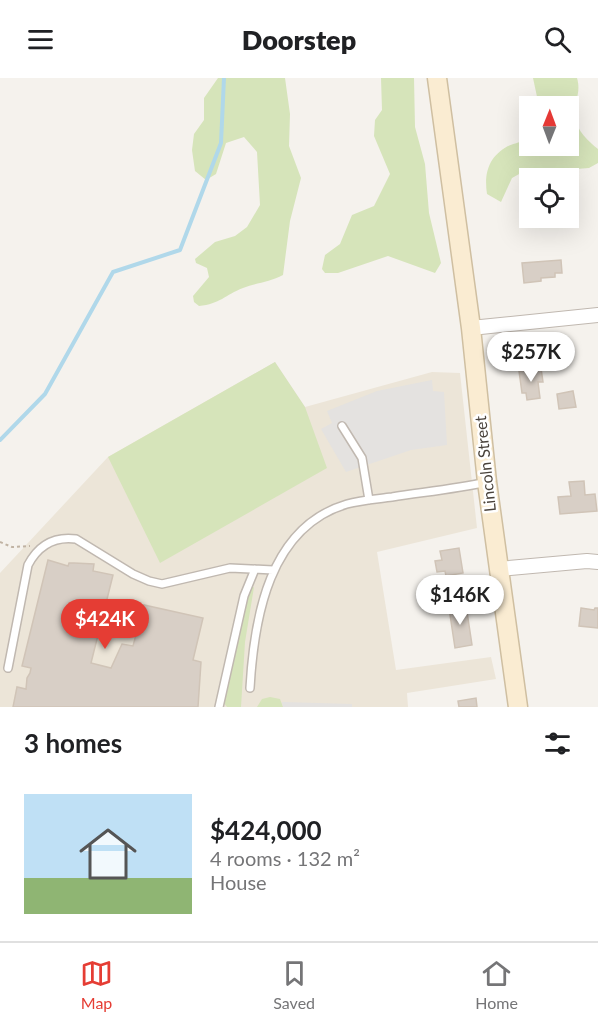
<!DOCTYPE html>
<html lang="en">
<head>
<meta charset="utf-8">
<style>
	:root { --surface:#fff; --page:#f2f2f2; --text:#202124; --muted:#757577; --line:#e0e0e0; --accent:#e53d34 }
	body { margin:0; font-family:Lato,sans-serif; background:var(--page); color:var(--text); height:100vh; display:flex; flex-direction:column; font-size:22px; white-space:nowrap }
	* { box-sizing:border-box; margin:0 }
	p { font-size:20px; color:var(--muted) }
	.icon { flex:none; width:33px; height:33px; fill:none; stroke:currentColor; stroke-width:2; stroke-linecap:round; stroke-linejoin:round }
	.map { position:relative; height:629px; overflow:hidden }
	.details { display:flex; flex-direction:column; background:var(--surface); flex:1 }
	.details>* { flex:none }
	.needle { width:39px; rotate:1deg }
	.controls { position:absolute; left:519px; top:18px; display:grid; gap:12px }
	.controls a { display:grid; place-items:center; width:60px; height:60px; border-radius:0px; background:var(--surface); box-shadow:0 6px 24px #0002; font-size:30px }
	.price { position:absolute; translate:-50% -51px; padding:0 14px; border-radius:21px; background:#fff; color:#222; font-size:20px; line-height:39px; filter:drop-shadow(0 2px 3px #0008) }
	.price::after { content:''; position:absolute; left:50%; top:36px; width:18px; height:14px; margin-left:-9px; background:inherit; clip-path:polygon(0 0,100% 0,50% 100%) }
	.price.current { background:var(--accent); color:#fff }
	ul { padding:0; list-style:none }
	li { display:flex; align-items:center; gap:18px; height:150px; padding:0 24px }
	li+li { border-top:2px solid var(--line) }
	li span { display:grid; place-items:center; flex:none; width:168px; height:120px; border-radius:0px; color:#555 }
	li>.icon { margin-inline-start:auto }
	span .icon { width:72px; height:72px; fill:#fffc; stroke-width:1 }
	li b { font-size:26px }
	h2 { display:flex; justify-content:space-between; align-items:center; height:72px; padding:0 24px; font-size:26px }
	header { display:flex; justify-content:space-between; align-items:center; height:78px; padding:0 24px; background:var(--surface); font-size:27px; font-weight:800 }
	.menu { display:flex; justify-content:space-around; align-items:center; height:84px; border-top:2px solid var(--line); background:var(--surface); font-size:16px; color:var(--muted) }
	.menu a { display:grid; justify-items:center; gap:3px }
	.menu .current { color:var(--accent) }
	.map>svg:first-child { display:block }
	.education { fill:#ece5d8 }
	.green { fill:#d6e4ba }
	.parking { fill:#e4e2e0 }
	.lines { fill:none; stroke-linecap:round; stroke-linejoin:round }
	.stream { stroke:#b0d8ea; stroke-width:4 }
	.building { fill:#d8cfc6; stroke:#d0c4b7; stroke-width:1.5 }
	.lane-casing { stroke:#c0b8b0; stroke-width:10 }
	.street-casing { stroke:#c0b8b0; stroke-width:16 }
	.secondary-casing { stroke:#cfbfa1; stroke-width:21 }
	.path { stroke:#c0b3a3; stroke-width:2; stroke-dasharray:3 3; stroke-linecap:butt }
	.lane { stroke:#fff; stroke-width:7 }
	.street { stroke:#fff; stroke-width:14 }
	.secondary { stroke:#faecd2; stroke-width:18 }
	.labels { text-anchor:middle; stroke-width:5; stroke-linejoin:round; paint-order:stroke }
	.street-label { font-size:16px; fill:#49423b; stroke:#fff }
</style>
</head>
<body>
<header><svg class="icon" aria-label="menu" viewBox="0 0 24 24"><path d="M4 6h16M4 12h16M4 18h16"/></svg>Doorstep<svg class="icon" aria-label="search" viewBox="0 0 24 24"><circle cx="10" cy="10" r="6"/><path d="M15 15l6 6"/></svg></header>
<div class="map">
<svg width="598" height="629" viewBox="0 0 598 629">
	<rect width="100%" height="100%" fill="#f5f2ed"/>
	<path class="education" d="M275,284L305,329L432,294L460,295L477,450L377,474L396,592L491,579L496,601L407,615L408,629H0V495L108,379Z"/>
	<path class="green" d="M218,0H285L290,36L289,68L301,100L290,143L283,197C270,204 256,205 243,210C225,217 220,226 199,228L194,224L193,218L209,199L207,190L196,185L195,181L215,164L235,158L247,149L260,127L257,74L244,59L226,65L216,96L206,102L195,93L192,72L194,56L204,42V20Z
		M381,0H414L415,49L425,86L429,135L441,185L435,195L388,178L338,195H325L322,191L325,177L340,166L352,137L374,128L390,96L374,58L375,42L382,32Z
		M533,0H577C582,17 572,26 575,39C577,53 588,63 598,71V85L589,90L521,95L512,100L501,124L487,116C484,96 488,79 508,68C515,65 523,64 529,59L530,68H568V28H539Z
		M275,284L305,329L327,390L160,485L108,379Z
		M254,509L245,564L241,629H227L224,625L246,525L251,510Z
		M270,619L280,621L283,629H257L262,621Z"/>
	<path class="parking" d="M432,302L433,313L444,314L447,367L411,372L346,394L321,351L332,345L327,333L377,313Z
		M282,624L352,626V629H283Z"/>
	<g class="lines">
		<path class="stream" d="M0,362L45,316L113,194L180,172L221,65L224,0"/>
	</g>
	<path class="building" d="M561,182L562,195H555V199L541,200V203L524,205L522,185Z
		M541,290L543,304H538L540,320L527,322L526,315H522L519,293Z
		M573,313L576,329L559,331L557,316Z
		M584,403L585,417L595,416L597,433L560,436L558,419L571,418L569,404Z
		M459,470L463,495L446,498L445,493L437,494L435,483L442,482L440,473Z
		M48,482L68,488L69,485H74L94,486L93,493L113,497L91,585L111,590L122,566L133,568L144,527L203,540L193,582L201,584L198,629H13L17,609L26,611L27,600L30,595L31,590L22,588Z
		M466,527L472,567L455,570L449,530Z
		M581,530L594,532L595,530H598V550L579,548Z
		M476,620L477,629H459L458,623Z"/>
	<g class="lines">
		<g class="lane-casing">
			<path id="lane" d="M342,348L362,380L369,422
				M8,590L28,487C38,468 53,458 76,461L133,496L149,503L162,506L230,490L273,492
				M250,610C254,540 269,449 347,426C361,422 377,421 392,419C424,414 455,411 487,404
				M219,629L244,518L255,491"/>
		</g>
		<g class="street-casing">
			<path id="street" d="M471,250L598,237
				M498,491L587,483L598,484"/>
		</g>
		<g class="secondary-casing">
			<path id="secondary" d="M437,0L471,250L487,404L518,629"/>
		</g>
		<path class="path" d="M0,464L12,469L30,468"/>
		<use href="#lane" class="lane"/>
		<use href="#street" class="street"/>
		<use href="#secondary" class="secondary"/>
	</g>
	<g class="labels">
		<g class="street-label">
			<text transform="translate(485 386) rotate(-96)" y="6">Lincoln Street</text>
		</g>
	</g>
</svg>
<div class="controls">
<a><svg class="needle" viewBox="-14 -14 28 28"><path d="M0-13l5 13h-10z" fill="#e53935"/><path d="M0 13l5-13h-10z" fill="#757577"/></svg></a>
<a><svg class="icon" aria-label="locate" viewBox="0 0 24 24"><circle cx="12" cy="12" r="6"/><path d="M12 2v4M12 18v4M2 12h4M18 12h4"/></svg></a>
</div>
<b class="price" style="left:531px;top:305px">$257K</b>
<b class="price" style="left:460px;top:548px">$146K</b>
<b class="price current" style="left:105px;top:572px">$424K</b>
</div>
<section class="details">
<h2>3 homes<svg class="icon" aria-label="filters" viewBox="0 0 24 24"><path d="M4 7h16M4 17h16"/><circle cx="9" cy="7" r="2"/><circle cx="15" cy="17" r="2"/></svg></h2>
<ul>
<li><span style="background:linear-gradient(#bfe0f5 70%,#8fb573 0)"><svg class="icon" aria-label="home" viewBox="0 0 24 24"><path d="M3 11l9-7 9 7M6 9v11h12V9"/></svg></span><div><b>$424,000</b><p>4 rooms · 132 m²</p><p>House</p></div></li>
</ul>
</section>
<nav class="menu">
<a class="current"><svg class="icon" aria-label="map" viewBox="0 0 24 24"><path d="M3 6l6-2 6 2 6-2v14l-6 2-6-2-6 2zM9 4v14M15 6v14"/></svg>Map</a>
<a><svg class="icon" aria-label="saved" viewBox="0 0 24 24"><path d="M7 4h10v16l-5-4-5 4z"/></svg>Saved</a>
<a><svg class="icon" aria-label="home" viewBox="0 0 24 24"><path d="M3 11l9-7 9 7M6 9v11h12V9"/></svg>Home</a>
</nav>
</body>
</html>
